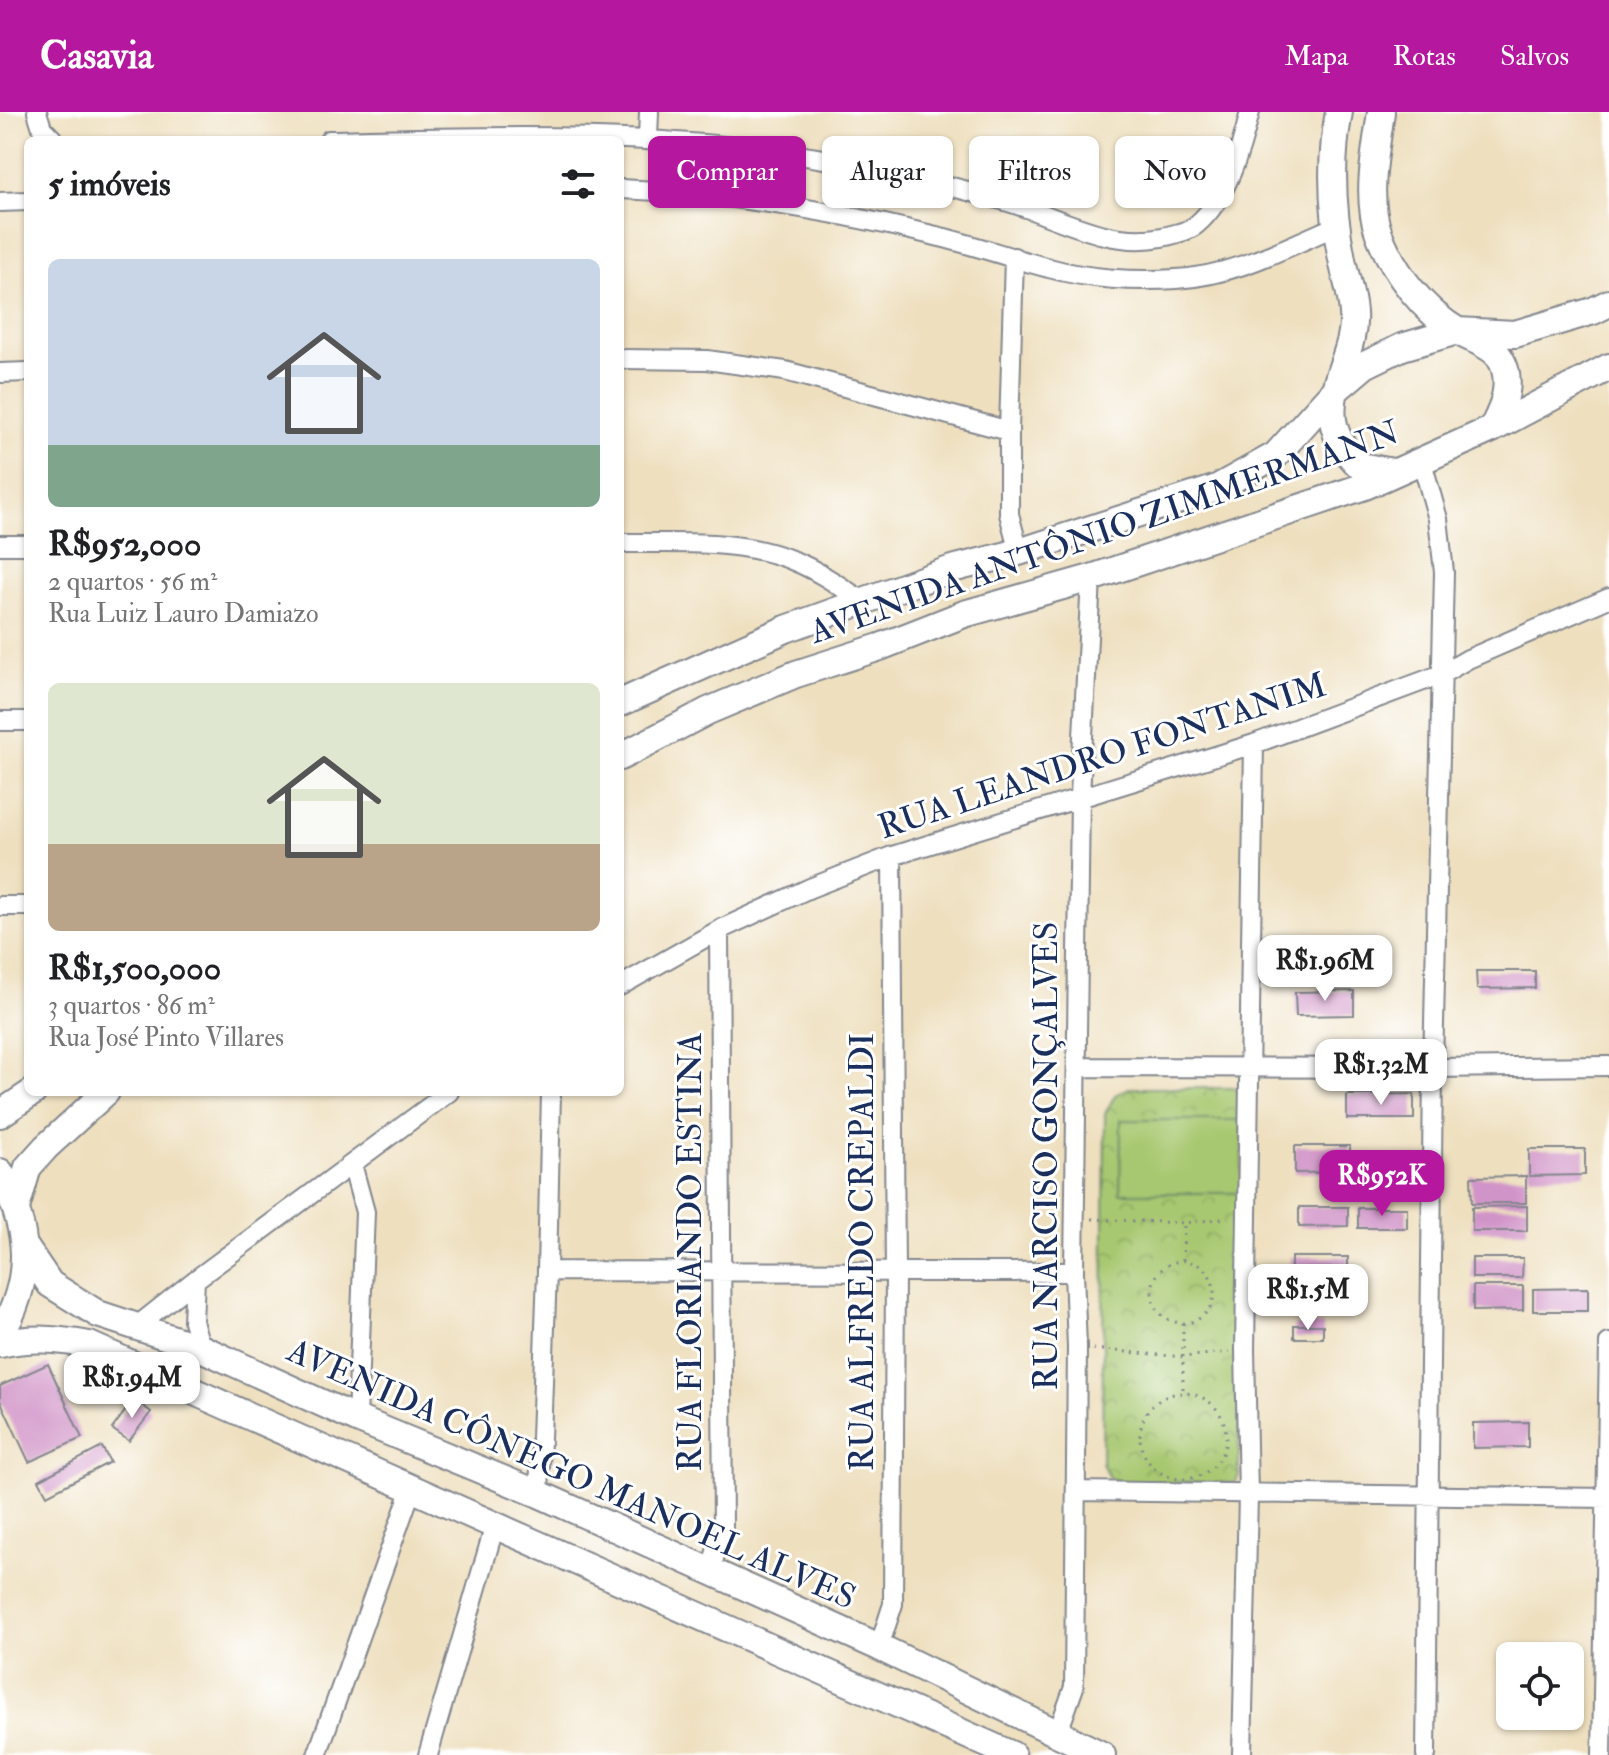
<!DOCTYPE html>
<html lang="pt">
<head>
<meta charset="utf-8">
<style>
	:root { --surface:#fff; --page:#f2f2f2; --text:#202124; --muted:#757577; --accent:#b5179e }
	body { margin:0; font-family:"IM FELL Double Pica",serif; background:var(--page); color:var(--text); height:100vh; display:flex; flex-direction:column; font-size:30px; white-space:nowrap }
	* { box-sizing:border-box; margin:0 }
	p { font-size:26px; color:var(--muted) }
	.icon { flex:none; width:44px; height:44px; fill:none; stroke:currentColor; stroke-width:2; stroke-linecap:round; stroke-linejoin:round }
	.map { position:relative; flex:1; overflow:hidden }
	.details { position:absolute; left:24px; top:24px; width:600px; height:960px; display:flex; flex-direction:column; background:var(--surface); border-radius:12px; box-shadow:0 2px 6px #0004 }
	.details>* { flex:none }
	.banner { position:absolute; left:648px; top:24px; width:760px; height:72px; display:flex; gap:16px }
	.buttons { position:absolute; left:1496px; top:1530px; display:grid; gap:16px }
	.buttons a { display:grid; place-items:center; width:88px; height:88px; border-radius:12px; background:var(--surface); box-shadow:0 2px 6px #0004; font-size:40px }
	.price { position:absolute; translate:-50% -68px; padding:0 18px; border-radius:16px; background:#fff; color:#222; font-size:26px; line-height:52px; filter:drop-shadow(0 2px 4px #0008) }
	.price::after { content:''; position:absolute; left:50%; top:48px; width:24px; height:18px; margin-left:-12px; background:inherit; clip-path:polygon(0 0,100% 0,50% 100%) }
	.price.active { background:var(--accent); color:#fff }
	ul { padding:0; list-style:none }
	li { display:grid; align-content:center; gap:16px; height:424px; padding:0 24px }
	li span { display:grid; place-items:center; height:248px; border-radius:12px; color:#555 }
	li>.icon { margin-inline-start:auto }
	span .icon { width:144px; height:144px; fill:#fffc; stroke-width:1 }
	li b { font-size:34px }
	h2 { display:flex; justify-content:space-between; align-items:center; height:96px; padding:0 24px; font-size:34px }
	.tag { padding:0 28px; border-radius:12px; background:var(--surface); box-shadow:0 2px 6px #0004; font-size:28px; line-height:72px }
	.tag.active { background:var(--accent); color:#fff }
	header { display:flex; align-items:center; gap:48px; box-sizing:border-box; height:112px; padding:0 40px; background:var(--accent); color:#fff }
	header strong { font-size:38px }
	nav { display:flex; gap:44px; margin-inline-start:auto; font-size:28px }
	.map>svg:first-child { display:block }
	.park { fill:url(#park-crowns); stroke:#617c67; stroke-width:2 }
	.pitch { fill:#a7c870; stroke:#617c67; stroke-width:2 }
	.building { fill:#d194c8 }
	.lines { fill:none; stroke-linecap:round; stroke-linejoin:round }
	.street-casing { stroke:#84878e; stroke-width:22 }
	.secondary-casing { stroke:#84878e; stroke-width:30 }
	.path { stroke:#84878e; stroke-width:3; stroke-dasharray:2 6; stroke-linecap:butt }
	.street { stroke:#fff; stroke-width:18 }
	.secondary { stroke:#fff; stroke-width:26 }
	.labels { text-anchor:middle; stroke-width:6; stroke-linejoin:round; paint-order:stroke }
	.street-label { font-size:34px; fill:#1b2f5e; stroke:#fff }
</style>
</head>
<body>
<header>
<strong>Casavia</strong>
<nav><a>Mapa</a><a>Rotas</a><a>Salvos</a></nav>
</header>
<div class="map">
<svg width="1609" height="1643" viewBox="0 0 1609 1643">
	<defs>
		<pattern id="park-crowns" width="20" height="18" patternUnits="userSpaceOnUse" patternTransform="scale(2)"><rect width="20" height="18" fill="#a7c870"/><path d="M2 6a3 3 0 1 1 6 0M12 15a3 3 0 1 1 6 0" fill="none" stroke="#8fac63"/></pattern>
	</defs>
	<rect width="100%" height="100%" fill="#fff"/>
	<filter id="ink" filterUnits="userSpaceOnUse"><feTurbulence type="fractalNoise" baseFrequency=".0125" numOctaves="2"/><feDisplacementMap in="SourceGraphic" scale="16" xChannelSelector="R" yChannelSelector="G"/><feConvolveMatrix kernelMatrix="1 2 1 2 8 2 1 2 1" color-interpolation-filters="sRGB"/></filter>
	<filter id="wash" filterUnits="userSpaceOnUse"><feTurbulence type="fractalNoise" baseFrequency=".006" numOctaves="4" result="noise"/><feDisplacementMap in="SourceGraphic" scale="32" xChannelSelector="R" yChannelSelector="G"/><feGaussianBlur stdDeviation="1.8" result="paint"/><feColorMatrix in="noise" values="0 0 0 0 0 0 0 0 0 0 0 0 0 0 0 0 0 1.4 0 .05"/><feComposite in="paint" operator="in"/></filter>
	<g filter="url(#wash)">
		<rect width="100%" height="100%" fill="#eedfbe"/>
		<path class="park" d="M1129,976H1235L1241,984L1239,1364L1234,1371L1121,1370L1109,1366L1102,1351L1105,1002L1115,983Z"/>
		<path class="pitch" d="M1121,1008H1242V1081H1120Z"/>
		<g id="blocks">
			<path class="building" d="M1476,859H1535V876L1477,877Z
				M1354,879V903L1296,904L1295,880Z
				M1414,982V1007H1347V983Z
				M1295,1034H1350V1060L1295,1061Z
				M1529,1037H1585V1063L1529,1064Z
				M1354,1064H1405V1084L1354,1085Z
				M1526,1064V1091H1472L1471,1065Z
				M1527,1094V1119H1472V1095Z
				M1299,1095H1348V1114L1299,1115Z
				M1358,1096H1407V1116H1358Z
				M1291,1145H1348V1156L1291,1157Z
				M1472,1146H1523L1522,1166H1472Z
				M1292,1173H1348L1349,1196H1292Z
				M1473,1174H1523V1198L1473,1199Z
				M1588,1176V1199H1533V1177Z
				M1294,1213H1323V1226H1294Z
				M48,1252L82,1326L29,1350L0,1288V1274Z
				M134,1287L151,1300L129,1329L112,1317Z
				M1528,1310V1335L1473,1336V1311Z
				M102,1335L110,1350L47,1383L39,1368Z"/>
		</g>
	</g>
	<g filter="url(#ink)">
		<use href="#blocks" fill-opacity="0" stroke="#84878e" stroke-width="2"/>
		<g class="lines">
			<g class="street-casing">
				<path id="street" d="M37,0L42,16L54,28
					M648,26L649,0
					M329,28C497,24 663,19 829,48C888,58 947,73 1005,89C1057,104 1107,136 1162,125C1172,123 1189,119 1196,113C1227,87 1241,37 1250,0
					M620,77C725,81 830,98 932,123C972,132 1010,146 1049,156C1088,167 1135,170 1176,167C1233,164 1285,136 1336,114
					M0,90L28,89
					M1014,145L1009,319V402L1019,440
					M620,247L707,248L785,259L1009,319
					M0,261L28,260
					M1422,350L1438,407L1444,460L1433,956L1426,1643
					M620,431C678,432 739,426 794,449C819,459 841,475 864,490
					M0,433H28
					M0,609H28
					M0,794H28
					M620,874L719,818L810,776L892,744L1254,632L1442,562L1468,547L1609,486
					M1077,955L1433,956L1609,954
					M352,1052L365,1100L357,1307
					M547,1159L1074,1160
					M195,1168L193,1209L201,1236
					M137,1214L195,1168L449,980
					M1076,1379L1609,1386
					M539,1382L547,1159L551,980
					M710,1460L723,1416L719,818
					M879,1535L893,1492L895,1161L892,744
					M1058,1620L1074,1575L1077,1235L1074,1160L1080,684L1091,466
					M317,1643L412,1376
					M428,1643L495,1413
					M1242,1643L1248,1383L1245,1238L1254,632
					M1602,1643L1609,1231"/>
			</g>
			<g class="secondary-casing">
				<path id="secondary" d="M1339,0C1330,47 1332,99 1342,147C1345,164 1352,183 1353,201C1356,239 1328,270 1333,308C1336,328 1346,340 1360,354L1393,360
					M1381,0C1376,38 1365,85 1379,122C1394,161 1423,199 1459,220C1472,228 1492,233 1500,246C1514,268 1503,297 1492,317
					M620,591L786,517L952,457L1019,440L1217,376L1276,343L1332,281L1365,253L1402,235L1457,219L1515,222L1593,199L1609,191
					M620,645L708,599L796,562L880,535L964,502L1091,466L1365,374L1492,317L1609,255
					M0,1002L33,980
					M0,1060C30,1119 34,1165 0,1224
					M17,1093L28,1055L46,1035L106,980
					M25,1135L50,1172L98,1202L201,1236L357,1307L539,1382L879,1535L1102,1643
					M0,1232C32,1225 58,1227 89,1233L1012,1643"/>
			</g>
			<path class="path" d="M1092,1107L1184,1111L1228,1106
				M1183,1148L1184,1112
				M1152 1180a31 31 0 1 1 62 0a31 31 0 1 1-62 0Z
				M1183,1211V1280
				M1093,1237L1183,1245L1229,1240
				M1140 1324a43 43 0 1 1 86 0a43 43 0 1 1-86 0Z"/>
			<use href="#street" class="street"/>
			<use href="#secondary" class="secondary"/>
		</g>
	</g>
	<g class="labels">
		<g class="street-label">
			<text transform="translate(1104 419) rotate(-19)" y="12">AVENIDA ANTÔNIO ZIMMERMANN</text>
			<text transform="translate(1102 643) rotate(-18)" y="12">RUA LEANDRO FONTANIM</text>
			<text transform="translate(1045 1044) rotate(-90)" y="12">RUA NARCISO GONÇALVES</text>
			<text transform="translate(689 1140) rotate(-90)" y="12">RUA FLORIANDO ESTINA</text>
			<text transform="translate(861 1140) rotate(-90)" y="12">RUA ALFREDO CREPALDI</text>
			<text transform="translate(572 1361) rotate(24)" y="12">AVENIDA CÔNEGO MANOEL ALVES</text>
		</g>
	</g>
</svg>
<div class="buttons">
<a><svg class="icon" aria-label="locate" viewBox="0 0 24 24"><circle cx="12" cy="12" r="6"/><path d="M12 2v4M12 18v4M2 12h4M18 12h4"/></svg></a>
</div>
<b class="price" style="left:1325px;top:891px">R$1.96M</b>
<b class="price" style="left:1381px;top:995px">R$1.32M</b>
<b class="price active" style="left:1382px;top:1106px">R$952K</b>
<b class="price" style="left:1308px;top:1220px">R$1.5M</b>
<b class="price" style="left:132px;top:1308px">R$1.94M</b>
<div class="banner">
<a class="tag active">Comprar</a>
<a class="tag">Alugar</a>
<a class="tag">Filtros</a>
<a class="tag">Novo</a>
</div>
<section class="details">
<h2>5 imóveis<svg class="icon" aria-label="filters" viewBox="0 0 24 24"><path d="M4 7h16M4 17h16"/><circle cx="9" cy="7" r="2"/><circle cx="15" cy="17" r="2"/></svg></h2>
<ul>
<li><span style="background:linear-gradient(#c9d6e8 75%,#7fa58c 0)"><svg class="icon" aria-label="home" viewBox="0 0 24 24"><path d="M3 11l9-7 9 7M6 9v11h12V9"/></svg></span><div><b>R$952,000</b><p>2 quartos · 56 m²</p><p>Rua Luiz Lauro Damiazo</p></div></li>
<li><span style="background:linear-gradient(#dfe7d0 65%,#b9a48a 0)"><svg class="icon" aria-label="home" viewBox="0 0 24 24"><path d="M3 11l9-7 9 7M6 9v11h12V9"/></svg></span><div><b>R$1,500,000</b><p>3 quartos · 86 m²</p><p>Rua José Pinto Villares</p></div></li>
</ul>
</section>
</div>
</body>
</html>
